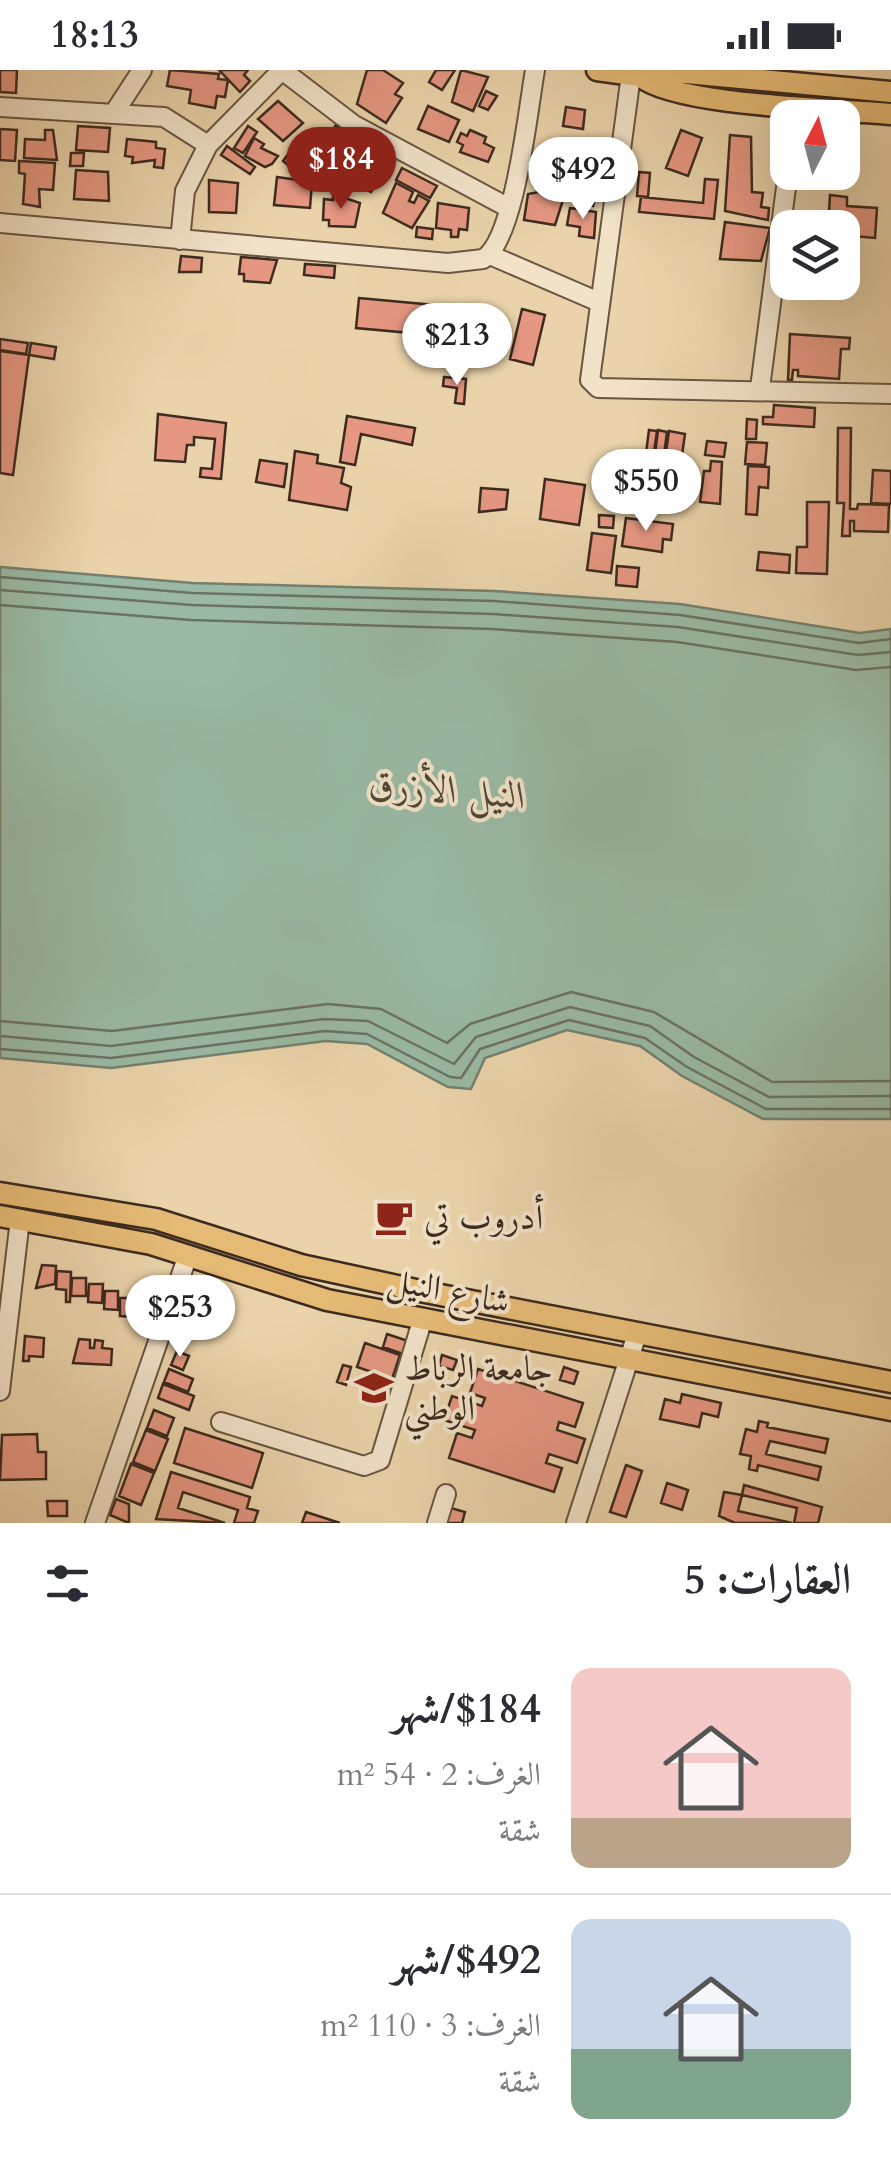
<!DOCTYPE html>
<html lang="ar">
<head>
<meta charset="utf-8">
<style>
	:root { --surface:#fff; --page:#f2f2f3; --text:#2b2b33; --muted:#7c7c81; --line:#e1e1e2; --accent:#8f2418 }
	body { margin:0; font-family:Cardo,Amiri,serif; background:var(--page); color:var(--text); direction:rtl; height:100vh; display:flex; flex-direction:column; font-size:38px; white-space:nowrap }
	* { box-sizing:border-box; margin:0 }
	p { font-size:32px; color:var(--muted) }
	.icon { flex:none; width:55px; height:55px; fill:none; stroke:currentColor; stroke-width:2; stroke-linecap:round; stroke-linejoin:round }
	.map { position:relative; height:1453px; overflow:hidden; direction:ltr }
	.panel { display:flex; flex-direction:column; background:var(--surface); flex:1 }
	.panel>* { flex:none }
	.needle { width:65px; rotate:6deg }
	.buttons { position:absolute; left:770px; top:30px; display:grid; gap:20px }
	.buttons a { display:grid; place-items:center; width:90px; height:90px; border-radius:20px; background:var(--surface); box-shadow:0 10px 40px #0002; font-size:50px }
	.price { position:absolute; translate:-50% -85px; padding:0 22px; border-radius:35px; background:#fff; color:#222; font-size:32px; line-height:65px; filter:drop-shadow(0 2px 5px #0008) }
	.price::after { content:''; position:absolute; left:50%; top:60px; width:30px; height:22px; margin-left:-15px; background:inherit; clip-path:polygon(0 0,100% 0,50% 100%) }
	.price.active { background:var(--accent); color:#fff }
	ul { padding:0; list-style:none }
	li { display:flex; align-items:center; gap:30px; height:250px; padding:0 40px }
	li+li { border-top:2px solid var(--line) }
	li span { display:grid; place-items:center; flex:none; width:280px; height:200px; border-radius:20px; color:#555 }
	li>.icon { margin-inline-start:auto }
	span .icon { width:120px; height:120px; fill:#fffc; stroke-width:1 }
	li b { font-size:42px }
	h2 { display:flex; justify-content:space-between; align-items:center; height:120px; padding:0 40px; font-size:42px }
	.status { display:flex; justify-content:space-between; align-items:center; height:70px; padding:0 50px; background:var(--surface); direction:ltr }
	.status svg { height:28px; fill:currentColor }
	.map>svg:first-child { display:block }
	.water { fill:#99b9a4; stroke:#74806f; stroke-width:2.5 }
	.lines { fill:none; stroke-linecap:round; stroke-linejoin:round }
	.shore { stroke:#6b7262; stroke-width:2.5 }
	.building { fill:#e59781; stroke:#3d2b1f; stroke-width:2.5 }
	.minor-casing { stroke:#685542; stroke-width:22 }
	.major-casing { stroke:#3d2b1f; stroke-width:25 }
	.minor { stroke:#f1e2c8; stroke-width:18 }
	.major { stroke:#e5ba75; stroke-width:20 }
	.labels { text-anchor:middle; stroke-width:8; stroke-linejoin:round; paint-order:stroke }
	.poi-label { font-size:35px; fill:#3d2b1f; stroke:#f1e2c8; text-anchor:start }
	.street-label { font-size:35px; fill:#3d2b1f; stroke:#f1e2c8 }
	.water-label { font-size:38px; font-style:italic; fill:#4f473a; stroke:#f1e2c8 }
</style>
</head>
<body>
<div class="status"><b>18:13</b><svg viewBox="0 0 49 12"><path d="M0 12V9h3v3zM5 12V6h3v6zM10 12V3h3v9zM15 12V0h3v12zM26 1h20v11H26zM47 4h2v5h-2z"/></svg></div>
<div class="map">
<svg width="891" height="1453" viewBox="0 0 891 1453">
	<rect width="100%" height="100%" fill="#ead3aa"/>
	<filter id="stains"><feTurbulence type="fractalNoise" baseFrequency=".002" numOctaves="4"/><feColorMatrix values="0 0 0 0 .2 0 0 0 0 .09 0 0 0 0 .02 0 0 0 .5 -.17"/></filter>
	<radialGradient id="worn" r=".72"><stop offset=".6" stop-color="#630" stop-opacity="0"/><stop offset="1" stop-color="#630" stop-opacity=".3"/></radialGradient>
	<path class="water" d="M0,497L193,513L494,521L680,534L860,563L891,559V1049H763L682,1006L640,976L567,960L485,988L471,1019L448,1017L367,974L326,971L111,998L0,988Z"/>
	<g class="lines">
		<path class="shore" d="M0,507L192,523L494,531L680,545L859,573L891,569
			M0,520L192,535L493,544L678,557L858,585L891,582
			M0,535L191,550L492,559L677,572L856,600L891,597
			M0,951L112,961L328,934L381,939L447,973L470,954L571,922L654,942L772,1012L891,1011
			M0,966L111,976L324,949L368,951L454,994L476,967L570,937L650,956L694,987L769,1027L891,1026
			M0,979L111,988L325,961L367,964L450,1007L461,1008L480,979L569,950L645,968L687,997L766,1039H891"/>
	</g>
	<path class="building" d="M0,0H17L16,23L0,22Z
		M170,0L219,4L218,9L228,10L225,27L217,26L215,38L189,33L191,20L167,16Z
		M219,0H248L244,5L250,11L240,22Z
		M367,0H383L403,13L395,24L402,28L386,53L357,34Z
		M436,0H455L442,20L429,12Z
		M461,0L488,7L473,41L452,32Z
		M486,21L497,26L488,40L479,36Z
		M278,31L303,53L283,71L258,49Z
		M428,36L459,50L449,72L418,59Z
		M566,37L585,40L583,59L563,56Z
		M336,55L354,68L347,79L328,67Z
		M78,56L110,58L108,82L76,80Z
		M248,56L257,62L243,83L234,78Z
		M0,59L17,60L15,91L0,90Z
		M45,60H53L57,90L24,88L25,69L45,70Z
		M470,60L486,67L484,73L494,78L488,92L460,82L463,75L457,72L461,63L467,66Z
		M681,60L702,68L688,106L666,98Z
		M315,63L344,84L327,109L298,88Z
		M730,65L751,67L752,122L763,123L761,137L769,138L768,150L725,141Z
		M254,68L264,74L261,78L278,86L272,94L265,97L245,86Z
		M127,69L156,72V78L165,79L163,98L154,97L155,90L132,93L133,87L125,86Z
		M227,76L255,97L250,104L221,85Z
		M542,80L568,85L563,112L534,107Z
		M71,83H84L83,96H70Z
		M289,83L309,100L303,107L283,91Z
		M350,89L383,103L371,122L342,109Z
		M19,91L55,93L53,120L39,119L40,137L23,134L25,104L19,103Z
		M402,98L437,116L430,128L396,110Z
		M76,100L108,102L109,131L74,129Z
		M639,102L650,103L648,127L637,126Z
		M277,107L312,112L310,138L274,135Z
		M705,109L718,110L714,149L639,142L641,127L703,133Z
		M209,110L238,113L236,143L209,142Z
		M571,112L598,120L593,136L548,124L549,118L568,123Z
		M396,113L413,122L409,131L414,133L418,125L429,131L412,158L383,143Z
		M539,122L563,130L555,155L524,150L528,124Z
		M333,124L360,133L355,157L329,156V150H323L324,129L333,130Z
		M830,125L847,127V136L877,138L875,168L842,165V158H828Z
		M438,133L469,138L467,160L459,159L458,167H451V160L436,158Z
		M570,138L596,142L594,168L579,166L580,157L567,155Z
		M725,152L770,158L761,191L720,189Z
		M417,157L433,159L432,169L416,167Z
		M181,186L202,188L201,202H179Z
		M241,187L277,190L270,213L244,211V204H239Z
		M305,194L335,196L334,208L304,205Z
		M359,228L477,239L475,265L482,266L480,279H473V269L441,266L440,277L431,276L432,265L356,258Z
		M522,239L545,245L533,295L510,289Z
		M790,264L850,268L849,279H841L839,309L798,306V300H793L792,310H788Z
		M0,269L28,273L26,284L0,280Z
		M31,273L56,277L54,289L29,285Z
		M0,281L29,285L13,405L0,403Z
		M444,307L466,309L464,334L455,333L457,318L443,316Z
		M774,335L815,338L814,357L763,354V347H773Z
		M158,344L226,353L221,409L200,407L201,398L212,399L215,369L194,367V375H187L185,392L155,390Z
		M347,346L415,358L412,375L361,364L355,395L340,392Z
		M747,349L757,350L756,369H746Z
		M838,358H851L850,439H857L858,434L889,435L888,462L854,461V451H850V466H842L844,433H837Z
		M649,360L657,361L653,389L678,392L668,433L640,429Z
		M658,360L667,362L664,385L655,384Z
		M669,361L685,364L682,385L666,382Z
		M707,371L726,373L724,387L705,385Z
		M747,372L767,373L765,395L745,394Z
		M295,381L318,385L317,393L344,398L341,413L351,417L347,440L289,430Z
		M260,390L287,394L284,417L256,412Z
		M711,391L722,392L720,434L700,432L704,401H710Z
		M748,396L769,397L768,418L759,417L757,445L746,444Z
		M873,400L891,401V434L871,433Z
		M545,409L585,415L579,455L540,449Z
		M598,409L618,412L616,428L596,425Z
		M481,418L508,420L506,439L479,442Z
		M807,432H829L827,504L796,503L797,477H807Z
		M599,445L614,446L613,458L599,457Z
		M626,448L673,454L671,470L663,469L662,482L622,476Z
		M592,463L616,466L611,503L587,500Z
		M759,482L790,485L789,503L757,500Z
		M617,496L639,498L637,517L616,515Z
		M42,1195L56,1196L55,1214L36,1218Z
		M57,1201L71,1202L70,1232H66V1220L56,1219Z
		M72,1208H86V1226H71Z
		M89,1214H103L102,1233L88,1232Z
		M105,1221H118V1240L104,1239Z
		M120,1228H134L133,1247L120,1246Z
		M387,1264L408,1271L403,1284L383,1277Z
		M25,1266L44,1268L43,1287L29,1286V1291H23Z
		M79,1269L90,1270V1278H94L95,1270L103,1271L102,1278L112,1279L111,1295L73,1293Z
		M365,1273L400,1285L392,1309L357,1297Z
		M177,1281L189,1286L183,1300L171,1295Z
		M442,1285L457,1290L453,1300L439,1296Z
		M343,1295L351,1297L346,1315L337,1312Z
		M564,1297L578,1302L574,1314L560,1310Z
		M169,1299L193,1309L188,1322L164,1312Z
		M478,1299L583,1333L575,1357L559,1352L557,1360L585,1369L577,1393L549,1384L546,1393L562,1398L554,1422L449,1388L457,1363L472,1368L475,1360L444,1350L452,1326L482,1336L485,1328L470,1323Z
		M374,1308L391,1314L388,1324L371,1318Z
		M163,1314L194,1326L189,1340L158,1328Z
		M682,1324L721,1333L718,1347L702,1343L699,1357L660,1349L665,1329L680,1333Z
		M154,1340L174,1348L167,1366L147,1358Z
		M759,1351L768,1353L767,1357L828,1369L825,1383L770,1371L766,1384L821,1397L818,1410L758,1395L757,1401L749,1399L751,1386L740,1384L746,1359L757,1362Z
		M185,1358L263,1383L252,1418L174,1393Z
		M146,1360L168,1369L155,1401L133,1392Z
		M37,1364L38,1382H46V1409L0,1410L2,1365Z
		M131,1394L154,1403L141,1435L119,1426Z
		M626,1395L642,1401L626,1447L610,1442Z
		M171,1402L250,1427L247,1438L258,1441L254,1453H234L238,1440L183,1422L178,1438L225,1453L156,1449Z
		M667,1413L688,1420L682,1440L661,1433Z
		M744,1415L822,1437L818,1453H794L797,1438L742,1425L738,1441L792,1453H735L719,1446L724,1422L742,1425Z
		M116,1429L129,1434V1453L110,1445Z
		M47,1431H67V1446H48Z
		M451,1438L465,1442L462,1453H446Z
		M306,1442L340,1453H302Z"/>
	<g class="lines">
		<g class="minor-casing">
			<path id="minor" d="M282,0L354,55L509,138
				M631,5L590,310L598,318L891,324
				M0,37L164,47L208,75L282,0
				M114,43L142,0
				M0,153L448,193L483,189C515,170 528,39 535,0
				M180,170L185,121L208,75
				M490,185L599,232
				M760,318L788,102
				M0,1321L20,1149
				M221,1352L364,1396L380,1390L423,1248
				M95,1453L188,1185
				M437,1453L446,1424
				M576,1453L637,1264"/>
		</g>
		<g class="major-casing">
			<path id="major" d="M597,0L640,6L665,1L891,22
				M640,6C674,36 838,39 891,44
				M0,1123L156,1149L301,1195L425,1222L891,1312
				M0,1146L151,1174L327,1230L891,1340"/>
		</g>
		<use href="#minor" class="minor"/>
		<use href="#major" class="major"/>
	</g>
	<defs>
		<g id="cafe-bare" transform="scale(3)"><path d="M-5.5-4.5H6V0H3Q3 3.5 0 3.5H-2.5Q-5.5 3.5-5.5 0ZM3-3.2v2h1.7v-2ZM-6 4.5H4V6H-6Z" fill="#8f2418" stroke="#f1e2c8" stroke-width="2.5" paint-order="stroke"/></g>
		<g id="university-bare" transform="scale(3)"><path d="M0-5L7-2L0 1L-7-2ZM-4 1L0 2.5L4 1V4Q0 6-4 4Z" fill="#8f2418" stroke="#f1e2c8" stroke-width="2.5" paint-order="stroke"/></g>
	</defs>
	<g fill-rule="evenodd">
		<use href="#cafe-bare" x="394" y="1147"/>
		<use href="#university-bare" x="374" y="1318"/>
	</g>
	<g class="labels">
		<g class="poi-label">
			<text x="424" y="1159">أدروب تي</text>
			<text x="404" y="1310">جامعة الرباط<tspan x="404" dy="40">الوطني</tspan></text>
		</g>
		<g class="street-label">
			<text transform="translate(449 1220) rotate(11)" y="12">شارع النيل</text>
		</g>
		<g class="water-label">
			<text transform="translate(448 719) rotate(5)" y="13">النيل الأزرق</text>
		</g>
	</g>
	<rect width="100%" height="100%" filter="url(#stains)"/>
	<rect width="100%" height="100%" fill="url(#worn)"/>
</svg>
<div class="buttons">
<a><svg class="needle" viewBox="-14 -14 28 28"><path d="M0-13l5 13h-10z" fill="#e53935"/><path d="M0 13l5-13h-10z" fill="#7c7c81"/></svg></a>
<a><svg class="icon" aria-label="layers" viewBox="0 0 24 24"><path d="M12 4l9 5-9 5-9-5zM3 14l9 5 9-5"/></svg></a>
</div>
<b class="price active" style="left:341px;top:142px">$184</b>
<b class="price" style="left:583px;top:152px">$492</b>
<b class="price" style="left:457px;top:318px">$213</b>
<b class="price" style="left:646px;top:464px">$550</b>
<b class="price" style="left:180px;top:1290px">$253</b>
</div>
<section class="panel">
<h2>العقارات: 5<svg class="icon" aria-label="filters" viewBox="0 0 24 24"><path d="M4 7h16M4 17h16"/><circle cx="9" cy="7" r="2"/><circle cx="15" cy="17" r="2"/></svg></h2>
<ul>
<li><span style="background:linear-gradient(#f6c9c9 75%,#b9a48a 0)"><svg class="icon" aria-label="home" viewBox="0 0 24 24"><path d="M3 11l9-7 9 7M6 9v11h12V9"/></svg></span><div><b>$184/شهر</b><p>الغرف: 2 · 54 m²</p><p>شقة</p></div></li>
<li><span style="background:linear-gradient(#c9d6e8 65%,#7fa58c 0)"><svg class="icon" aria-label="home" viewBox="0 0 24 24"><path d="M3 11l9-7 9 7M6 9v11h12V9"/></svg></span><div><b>$492/شهر</b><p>الغرف: 3 · 110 m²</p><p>شقة</p></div></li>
</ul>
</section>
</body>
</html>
